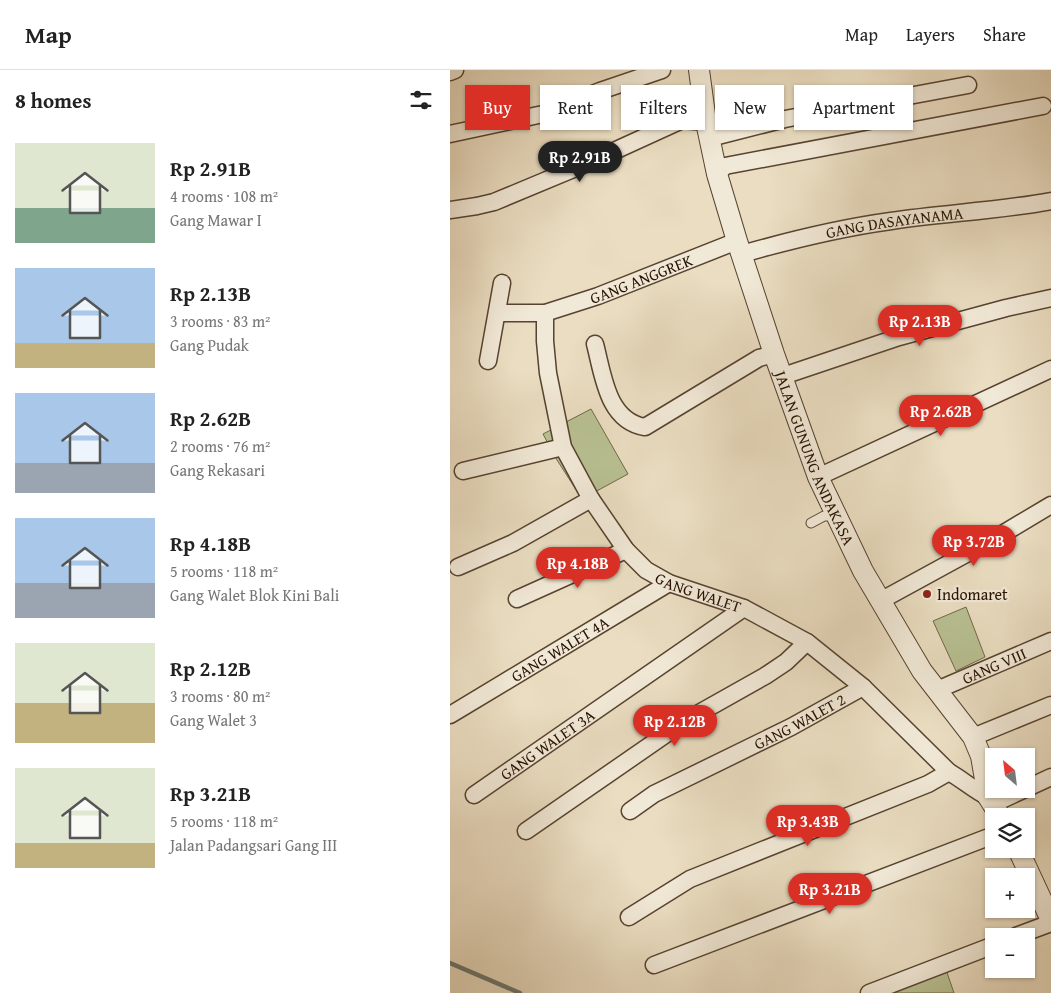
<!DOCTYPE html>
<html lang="en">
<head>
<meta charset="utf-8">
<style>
	:root { --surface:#fff; --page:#f6f6f6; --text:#222; --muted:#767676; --line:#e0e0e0; --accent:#d93025 }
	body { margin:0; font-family:"Gentium Book Plus",serif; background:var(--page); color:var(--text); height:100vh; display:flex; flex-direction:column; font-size:19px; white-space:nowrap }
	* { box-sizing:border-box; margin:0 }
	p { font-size:16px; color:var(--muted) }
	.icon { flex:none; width:28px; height:28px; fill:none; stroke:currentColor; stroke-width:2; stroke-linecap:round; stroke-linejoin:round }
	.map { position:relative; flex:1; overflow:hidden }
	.side { display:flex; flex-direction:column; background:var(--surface); width:450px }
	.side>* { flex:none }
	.hud { position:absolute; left:15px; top:15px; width:475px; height:45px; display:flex; gap:10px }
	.needle { width:32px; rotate:332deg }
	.fabs { position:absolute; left:535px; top:678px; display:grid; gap:10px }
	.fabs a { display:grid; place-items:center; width:50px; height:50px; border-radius:0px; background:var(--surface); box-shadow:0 1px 4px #0004; font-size:25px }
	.price { position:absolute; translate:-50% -42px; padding:0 11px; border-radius:18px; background:var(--accent); color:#fff; font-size:16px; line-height:32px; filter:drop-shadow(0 1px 2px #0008) }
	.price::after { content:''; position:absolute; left:50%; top:30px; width:15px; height:11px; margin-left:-8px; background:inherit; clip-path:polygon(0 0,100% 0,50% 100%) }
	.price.active { background:#222; color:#fff }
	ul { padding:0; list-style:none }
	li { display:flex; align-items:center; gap:15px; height:125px; padding:0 15px }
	li span { display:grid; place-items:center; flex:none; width:140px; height:100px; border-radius:0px; color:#555 }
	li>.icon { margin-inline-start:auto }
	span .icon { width:60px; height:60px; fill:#fffc; stroke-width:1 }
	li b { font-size:21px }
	h2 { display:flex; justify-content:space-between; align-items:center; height:60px; padding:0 15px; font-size:21px }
	.tag { padding:0 18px; border-radius:0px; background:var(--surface); box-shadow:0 1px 4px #0004; font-size:18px; line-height:45px }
	.tag.active { background:var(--accent); color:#fff }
	header { display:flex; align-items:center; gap:30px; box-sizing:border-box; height:70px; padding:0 25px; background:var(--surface); border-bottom:1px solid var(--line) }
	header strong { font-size:24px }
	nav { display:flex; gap:28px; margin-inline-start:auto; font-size:18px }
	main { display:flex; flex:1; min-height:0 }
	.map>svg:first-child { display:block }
	.green { fill:#b8c092; stroke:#6f6849 }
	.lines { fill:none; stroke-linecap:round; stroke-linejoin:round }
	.stream { stroke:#6b776f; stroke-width:4.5 }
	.service-casing { stroke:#574330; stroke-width:11 }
	.minor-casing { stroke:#574330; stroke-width:19 }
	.tertiary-casing { stroke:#574330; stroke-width:22 }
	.service { stroke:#f1e9d7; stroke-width:9 }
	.minor { stroke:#f1e9d7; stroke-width:16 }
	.tertiary { stroke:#f1e9d7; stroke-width:20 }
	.poi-dot { fill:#8f2418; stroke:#f1e9d7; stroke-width:2 }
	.labels { text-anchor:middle; stroke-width:4.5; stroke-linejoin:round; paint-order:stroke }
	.street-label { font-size:16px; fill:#261000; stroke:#f1e9d7 }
	.poi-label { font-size:16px; fill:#261000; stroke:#f1e9d7; text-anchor:start }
</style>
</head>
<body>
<header>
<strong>Map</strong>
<nav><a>Map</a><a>Layers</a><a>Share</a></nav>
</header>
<main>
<section class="side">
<h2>8 homes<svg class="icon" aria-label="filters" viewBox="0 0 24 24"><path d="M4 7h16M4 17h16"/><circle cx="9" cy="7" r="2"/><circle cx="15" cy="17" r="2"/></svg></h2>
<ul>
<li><span style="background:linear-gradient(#dfe7d0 65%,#7fa58c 0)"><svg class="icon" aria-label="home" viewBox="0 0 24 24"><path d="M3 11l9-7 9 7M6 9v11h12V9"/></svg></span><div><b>Rp 2.91B</b><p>4 rooms · 108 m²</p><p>Gang Mawar I</p></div></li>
<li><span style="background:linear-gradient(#a9c7e8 75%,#c2b280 0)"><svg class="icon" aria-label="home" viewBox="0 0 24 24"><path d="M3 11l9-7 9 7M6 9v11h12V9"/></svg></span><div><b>Rp 2.13B</b><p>3 rooms · 83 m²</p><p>Gang Pudak</p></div></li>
<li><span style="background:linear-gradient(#a9c7e8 70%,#9aa5b1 0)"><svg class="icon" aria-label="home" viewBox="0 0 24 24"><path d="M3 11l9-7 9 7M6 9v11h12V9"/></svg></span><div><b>Rp 2.62B</b><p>2 rooms · 76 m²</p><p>Gang Rekasari</p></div></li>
<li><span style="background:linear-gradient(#a9c7e8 65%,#9aa5b1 0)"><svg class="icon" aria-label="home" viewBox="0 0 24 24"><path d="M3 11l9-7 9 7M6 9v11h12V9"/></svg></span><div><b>Rp 4.18B</b><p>5 rooms · 118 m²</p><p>Gang Walet Blok Kini Bali</p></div></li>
<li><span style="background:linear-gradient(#dfe7d0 60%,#c2b280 0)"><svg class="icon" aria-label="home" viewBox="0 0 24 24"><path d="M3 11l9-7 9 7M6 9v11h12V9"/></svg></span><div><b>Rp 2.12B</b><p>3 rooms · 80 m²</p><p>Gang Walet 3</p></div></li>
<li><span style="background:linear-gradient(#dfe7d0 75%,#c2b280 0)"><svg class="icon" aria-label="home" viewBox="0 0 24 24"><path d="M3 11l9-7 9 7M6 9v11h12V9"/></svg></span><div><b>Rp 3.21B</b><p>5 rooms · 118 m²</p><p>Jalan Padangsari Gang III</p></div></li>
</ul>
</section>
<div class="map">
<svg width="601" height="923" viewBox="0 0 601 923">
	<rect width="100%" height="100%" fill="#eaddc1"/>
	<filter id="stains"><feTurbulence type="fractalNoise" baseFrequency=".004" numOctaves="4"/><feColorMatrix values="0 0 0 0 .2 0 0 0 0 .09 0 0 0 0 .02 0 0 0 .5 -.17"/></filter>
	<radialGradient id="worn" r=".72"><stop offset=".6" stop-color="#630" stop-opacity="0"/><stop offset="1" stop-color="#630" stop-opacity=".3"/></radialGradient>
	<path class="green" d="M141,339L178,404L132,429L107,390L93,364Z
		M516,537L535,587L506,601L483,551Z
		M493,891L504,923H411Z"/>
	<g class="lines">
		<path class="stream" d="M0,893L70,923"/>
		<g class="service-casing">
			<path id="service" d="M361,453L374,446H387"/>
		</g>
		<g class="minor-casing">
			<g id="minor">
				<path d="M0,2L5,0"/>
				<path d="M0,64L93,44L150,21L212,0"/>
				<path d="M260,68L335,49L518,15"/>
				<path d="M267,104L275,96L593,36"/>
				<path d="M0,140L27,136L44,132L140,92L232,50L256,52"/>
				<path id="s1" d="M292,184C341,170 390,158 441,151C494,143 548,141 601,131"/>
				<path id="s2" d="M47,243H95L148,226L287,171"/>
				<path id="s3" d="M95,243V271L98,303L113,377L141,429L176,480L196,500L219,513L294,538L357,572L413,617L499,702"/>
				<path d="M145,274C153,304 157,351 195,357L309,288L324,284"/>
				<path d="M38,291L52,213"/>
				<path d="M333,306L449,267L556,238L601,228"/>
				<path d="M13,401L113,377"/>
				<path d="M368,407L601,299"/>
				<path d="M8,497L63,473L141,429"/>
				<path d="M67,529L176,480"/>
				<path d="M430,531L549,466L601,435"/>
				<path id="s4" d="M487,620L601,571"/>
				<path id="s5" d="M0,645L219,513"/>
				<path d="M523,667L601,635"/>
				<path id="s6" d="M24,725L294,538"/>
				<path d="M543,734L601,707"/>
				<path id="s7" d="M180,741L204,724L341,657L413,617"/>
				<path d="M76,761L235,651L315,606L336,592L357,572"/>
				<path d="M179,847L240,809L478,714L499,702C513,710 524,720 538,727"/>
				<path d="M566,866L601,853"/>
				<path d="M204,895L544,765"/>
				<path d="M419,923L544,875"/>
			</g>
		</g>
		<g class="tertiary-casing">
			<g id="tertiary">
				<path id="s8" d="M249,0L256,52L267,104L287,171L324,284L368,407L413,501L459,579L472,601L523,667L531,686L538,727L550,746"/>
				<path d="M568,779L601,850"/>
			</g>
		</g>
		<use href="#service" class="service"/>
		<use href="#minor" class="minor"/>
		<use href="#tertiary" class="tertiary"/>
	</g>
	<circle class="poi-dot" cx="477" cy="524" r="5"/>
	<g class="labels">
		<g class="street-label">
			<text dy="6" stroke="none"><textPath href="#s1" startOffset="156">GANG DASAYANAMA</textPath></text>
			<text dy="6" stroke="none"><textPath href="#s2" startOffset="150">GANG ANGGREK</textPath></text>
			<text dy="6" stroke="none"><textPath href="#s8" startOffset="406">JALAN GUNUNG ANDAKASA</textPath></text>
			<text dy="6" stroke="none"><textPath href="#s3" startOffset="342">GANG WALET</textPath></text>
			<text dy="6" stroke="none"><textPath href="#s5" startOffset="128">GANG WALET 4A</textPath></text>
			<text dy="6" stroke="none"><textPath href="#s4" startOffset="62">GANG VIII</textPath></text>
			<text dy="6" stroke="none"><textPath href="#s7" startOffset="192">GANG WALET 2</textPath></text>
			<text dy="6" stroke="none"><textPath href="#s6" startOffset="89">GANG WALET 3A</textPath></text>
		</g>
		<g class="poi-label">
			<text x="487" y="530">Indomaret</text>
		</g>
	</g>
	<rect width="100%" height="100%" filter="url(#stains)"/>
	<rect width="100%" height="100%" fill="url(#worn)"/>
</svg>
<div class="fabs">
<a><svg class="needle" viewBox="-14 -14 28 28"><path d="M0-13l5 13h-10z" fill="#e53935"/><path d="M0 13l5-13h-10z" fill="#767676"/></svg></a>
<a><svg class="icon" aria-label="layers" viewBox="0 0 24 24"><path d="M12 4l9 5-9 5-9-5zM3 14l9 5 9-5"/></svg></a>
<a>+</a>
<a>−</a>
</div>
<b class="price active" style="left:130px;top:113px">Rp 2.91B</b>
<b class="price" style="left:470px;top:277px">Rp 2.13B</b>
<b class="price" style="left:491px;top:367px">Rp 2.62B</b>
<b class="price" style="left:524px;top:497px">Rp 3.72B</b>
<b class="price" style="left:128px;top:519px">Rp 4.18B</b>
<b class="price" style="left:225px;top:677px">Rp 2.12B</b>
<b class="price" style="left:358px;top:777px">Rp 3.43B</b>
<b class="price" style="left:380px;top:845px">Rp 3.21B</b>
<div class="hud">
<a class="tag active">Buy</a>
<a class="tag">Rent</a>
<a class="tag">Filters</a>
<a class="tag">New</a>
<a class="tag">Apartment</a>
</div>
</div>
</main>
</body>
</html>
